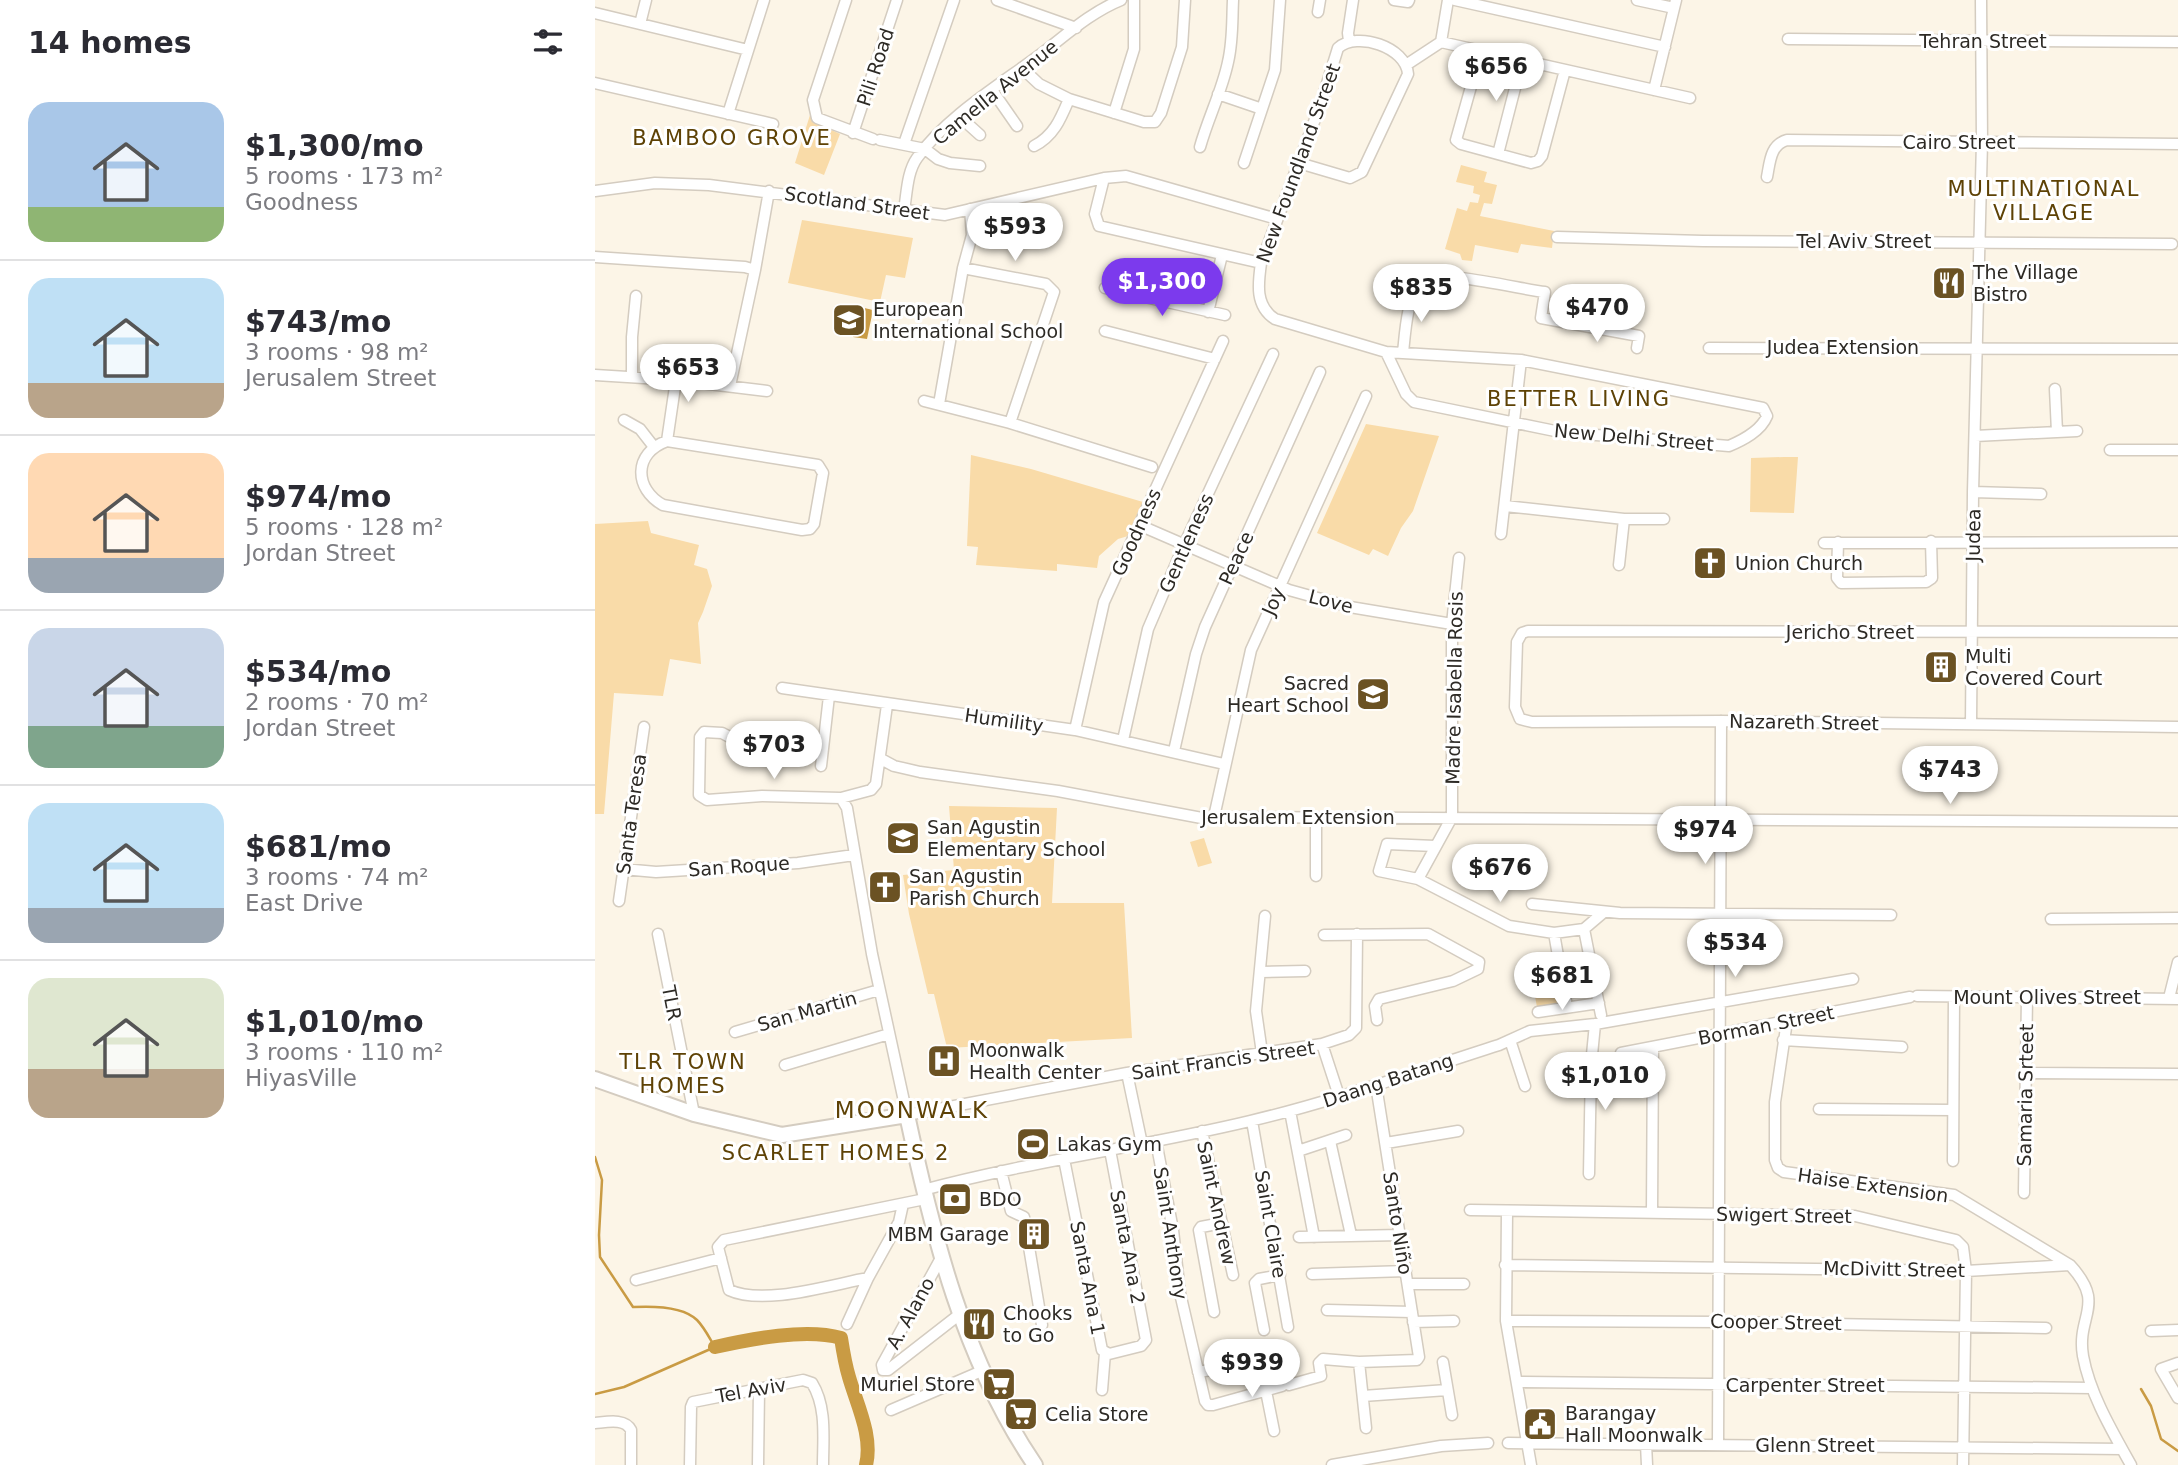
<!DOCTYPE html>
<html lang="en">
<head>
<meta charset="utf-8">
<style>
	:root { --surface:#fff; --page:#f7f7f7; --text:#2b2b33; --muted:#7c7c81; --line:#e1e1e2; --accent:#7c3aed }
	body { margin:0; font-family:"DejaVu Sans",sans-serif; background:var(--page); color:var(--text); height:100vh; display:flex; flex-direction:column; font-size:26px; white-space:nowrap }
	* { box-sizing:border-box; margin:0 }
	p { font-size:23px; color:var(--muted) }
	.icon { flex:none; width:38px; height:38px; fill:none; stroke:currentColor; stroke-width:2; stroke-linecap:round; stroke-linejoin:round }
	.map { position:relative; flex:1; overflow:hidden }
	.panel { display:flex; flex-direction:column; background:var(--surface); width:595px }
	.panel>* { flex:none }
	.price { position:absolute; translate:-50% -60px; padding:0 16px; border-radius:24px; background:#fff; color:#222; font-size:23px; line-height:46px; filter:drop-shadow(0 2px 4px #0008) }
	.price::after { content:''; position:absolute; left:50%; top:42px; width:21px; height:16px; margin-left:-10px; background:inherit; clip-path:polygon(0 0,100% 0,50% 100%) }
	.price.on { background:var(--accent); color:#fff }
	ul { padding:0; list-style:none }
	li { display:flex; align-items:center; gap:21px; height:175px; padding:0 28px }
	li+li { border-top:2px solid var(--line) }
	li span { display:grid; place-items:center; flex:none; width:196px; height:140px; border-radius:21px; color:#555 }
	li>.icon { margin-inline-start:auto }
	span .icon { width:84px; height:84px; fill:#fffc; stroke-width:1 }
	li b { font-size:30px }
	h2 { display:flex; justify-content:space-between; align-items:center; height:84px; padding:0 28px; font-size:30px }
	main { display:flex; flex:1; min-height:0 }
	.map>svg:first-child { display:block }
	.green { fill:#f9dba8 }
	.water { fill:#c99b44 }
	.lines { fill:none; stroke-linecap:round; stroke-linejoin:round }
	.stream { stroke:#c99b44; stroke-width:2.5 }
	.river { stroke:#c99b44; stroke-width:14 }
	.street-casing { stroke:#d4ccc0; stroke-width:13 }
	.secondary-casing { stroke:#d4ccc0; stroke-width:18 }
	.street { stroke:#fff; stroke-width:10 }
	.secondary { stroke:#fff; stroke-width:14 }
	.labels { text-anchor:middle; stroke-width:6; stroke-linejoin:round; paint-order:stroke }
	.street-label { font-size:19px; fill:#2d2a25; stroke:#fff }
	.poi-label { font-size:19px; fill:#2d2a25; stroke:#fff; text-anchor:start }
	.neighbourhood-label { font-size:21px; letter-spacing:2px; fill:#5e4205; stroke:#fff }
	.quarter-label { font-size:23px; letter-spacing:2px; fill:#5e4205; stroke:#fff }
</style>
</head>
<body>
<main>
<section class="panel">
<h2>14 homes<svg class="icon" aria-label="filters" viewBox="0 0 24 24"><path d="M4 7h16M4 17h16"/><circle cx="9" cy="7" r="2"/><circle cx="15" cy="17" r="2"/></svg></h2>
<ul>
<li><span style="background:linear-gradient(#a9c7e8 75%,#8fb573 0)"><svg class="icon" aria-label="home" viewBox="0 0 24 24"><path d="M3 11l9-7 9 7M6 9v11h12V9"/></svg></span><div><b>$1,300/mo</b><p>5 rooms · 173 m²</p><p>Goodness</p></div></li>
<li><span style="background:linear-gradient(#bfe0f5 75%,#b9a48a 0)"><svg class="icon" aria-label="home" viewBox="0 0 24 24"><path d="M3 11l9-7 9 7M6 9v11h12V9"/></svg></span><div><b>$743/mo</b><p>3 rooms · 98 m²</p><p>Jerusalem Street</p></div></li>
<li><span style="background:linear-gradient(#ffd9b3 75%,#9aa5b1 0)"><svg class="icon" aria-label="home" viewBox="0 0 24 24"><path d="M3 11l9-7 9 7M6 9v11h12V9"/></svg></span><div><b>$974/mo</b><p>5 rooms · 128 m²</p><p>Jordan Street</p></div></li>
<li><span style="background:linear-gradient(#c9d6e8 70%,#7fa58c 0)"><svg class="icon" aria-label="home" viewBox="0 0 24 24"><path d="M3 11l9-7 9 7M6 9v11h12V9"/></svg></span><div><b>$534/mo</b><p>2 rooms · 70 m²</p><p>Jordan Street</p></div></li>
<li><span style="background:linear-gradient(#bfe0f5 75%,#9aa5b1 0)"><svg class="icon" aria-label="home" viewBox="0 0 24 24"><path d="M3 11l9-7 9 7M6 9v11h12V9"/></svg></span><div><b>$681/mo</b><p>3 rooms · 74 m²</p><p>East Drive</p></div></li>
<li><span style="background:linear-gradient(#dfe7d0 65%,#b9a48a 0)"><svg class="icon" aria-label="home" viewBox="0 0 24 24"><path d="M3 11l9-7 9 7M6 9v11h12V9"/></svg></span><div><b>$1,010/mo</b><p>3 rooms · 110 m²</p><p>HiyasVille</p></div></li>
</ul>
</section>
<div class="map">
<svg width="1583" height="1465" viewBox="0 0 1583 1465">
	<rect width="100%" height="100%" fill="#fcf5e7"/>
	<path class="green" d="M215,115L220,122L245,134L229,175L200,163Z
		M866,165L892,172L889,182L902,185L897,204L889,203L885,216L959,231L957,248L926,244L923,253L880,245L877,261L867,260L865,254L850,249L862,208L872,211L875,202L883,203L885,195L878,193L879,186L861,182Z
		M207,220L318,238L310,278L291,275L285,302L193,283Z
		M771,424L844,436L818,511L806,528L793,556L778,549L774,555L722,533Z
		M376,455L436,469L548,502L533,536L523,539L504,556L502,568L462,564V571L381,565L383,547L372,546Z
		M1189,457H1203L1199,513L1155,512L1156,458Z
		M53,521L56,533L104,545L99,565L112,569L117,586L108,612L103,623L106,664L75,659L68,696L19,693L9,814H0V524Z
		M354,806L462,808L457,903H529L537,1038L352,1048L339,994H333L314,914L308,875L359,870Z
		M609,838L617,863L603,867L595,842Z
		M956,967L962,1004L942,1007L935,970Z"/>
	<path class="water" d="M265,307L278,310L272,339L258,337Z"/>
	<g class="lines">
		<path class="stream" d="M0,1157L7,1180L4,1235L5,1257L38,1307C57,1306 88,1306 102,1320C109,1327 115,1339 120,1347L29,1387L0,1394
			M1546,1389L1556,1406L1566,1439L1583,1451"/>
		<path class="river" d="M120,1347C156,1339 211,1328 246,1338C248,1351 250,1364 254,1377C262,1405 278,1436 271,1465"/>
		<g class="street-casing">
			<path id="street" d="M251,0L218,100L222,118L278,139
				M402,0L481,28
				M799,0L813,2L814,0
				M860,0L1070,47
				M1042,0L1079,8
				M723,12L725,0
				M0,13L153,50
				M45,24L51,0
				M1193,39L1583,42
				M754,41L753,33L758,0
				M846,42L1095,98
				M846,42L853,0
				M886,51L861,140L866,144L936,163L943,161L947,156L970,70
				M811,65L846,42
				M427,68L444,84L474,99L549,122H560L566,113L587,47L590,0
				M0,83L178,124
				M397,90L422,126
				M1059,90L1081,0
				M623,94L667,109
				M519,113L539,49V0
				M133,114L169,0
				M364,116L385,135
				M258,133L302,0
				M285,140L330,149L343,159L355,163L385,166
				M309,144L359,0
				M439,146C459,136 466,118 474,99
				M605,147C613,118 627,91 633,62C638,41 637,21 638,0
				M903,154L927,61
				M649,163L680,70L685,0
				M704,163L755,178L767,172L813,74C811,47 762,31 743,48L725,106L666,263C663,284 660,306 680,319L791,352L926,360L1168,408L1172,416C1166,431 1148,440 1134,446L965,432L819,402L811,394L791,352
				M1172,177C1175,162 1175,145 1192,140L1583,144
				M509,178L500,214L504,226L666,263
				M0,191L60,183L114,185L350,215L509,178L531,176L682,219
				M309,210C312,193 312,172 322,158C351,117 406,84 446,54C471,35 496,12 526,0
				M962,237L1108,241L1577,244
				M0,257L150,267L160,270
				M368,268L451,284L459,292L415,423
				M510,288L630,315
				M613,312L627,255
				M510,331L620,359
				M1114,348L1583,349
				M808,353C810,334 812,294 827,281C843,268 928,290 950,292L946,318L1044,336L1042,348
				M0,375L81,380L172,391
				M37,377V337L41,296
				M135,386L160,270L174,191
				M1460,389L1462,432
				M329,401L415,423L557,467
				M344,404L368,268L377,235L375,209
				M29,420L45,429L59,447
				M1380,436L1482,431
				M72,441L223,465L228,473L219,524L215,529L207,530L68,505C39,489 38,453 72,441Z
				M72,441L81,380
				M1515,450H1583
				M1378,492L1446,494
				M910,506L1029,519H1069
				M544,525L694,590L755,607L857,624
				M906,534L926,360
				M1243,542L1242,578L1246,583L1331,582L1337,578L1336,541
				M1229,543L1583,542
				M1024,565L1029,519
				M1583,632L933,631L927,633L922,642L920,707L925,719L937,722L1126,721L1583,727
				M187,688L480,730L629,764
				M1376,724L1378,492L1387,142L1386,0
				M480,730L509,602L628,341
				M528,740L553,629L589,545L678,354
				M579,751L601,654L610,627L725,372
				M209,756L163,752L127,733L109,732L105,737L104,795L112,800L167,796L246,798L276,790L281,784L292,705
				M286,759L299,766L325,772L463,791L612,819L619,817L1583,822
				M226,766L234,696
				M246,798L252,808L277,954L312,1115L532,1073L727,1044L754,1035L761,1028L762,934
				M619,817L656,650L771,396
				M721,817V876
				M840,846L792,844L784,871L823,879L914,926L959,933L989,929
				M28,869L61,872L203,863L259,855
				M823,879L857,817V624L864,558
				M24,901L49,727
				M937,904L1025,913L1296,915
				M1456,919L1583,918
				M989,929L1006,1015
				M989,929L1009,912
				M959,933L972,1007
				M63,934L99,1114
				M729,935L833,934L884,962L883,969L858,981L784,999L780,1006L782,1020
				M666,972L710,971
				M1322,996L1583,999
				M1574,998L1583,962
				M943,1012L1004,1003
				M1192,1021L1180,1102V1160L1183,1168L1189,1172L1359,1195L1475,1265C1512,1305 1481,1315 1488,1356C1495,1394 1517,1431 1536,1465
				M140,1032L284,990
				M915,1040L930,1086
				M1188,1040L1307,1047
				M727,1044L744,1096
				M667,1053L661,1011L670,916
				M1026,1053L1315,997
				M190,1065L294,1034
				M532,1073L547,1144
				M1431,1073L1583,1074
				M1224,1109L1358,1110
				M695,1111L719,1237
				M657,1121L693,1327
				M607,1131L638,1275
				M561,1141L578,1230L585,1293L610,1401L613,1405H618L687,1386
				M735,1141L756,1235
				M791,1143L863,1131
				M703,1151L751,1135
				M469,1159L507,1350L514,1354L546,1346L551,1340L515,1150
				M1358,1161L1359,997
				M406,1171L416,1211L429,1217L447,1325
				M994,1174L996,1065L1000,1024
				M328,1190C436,1161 547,1147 655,1121C740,1101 822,1071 904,1045L935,1031L1000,1024L1258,979
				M1429,1193L1432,997
				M875,1210L1260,1216L1361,1240L1368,1247L1371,1271L1368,1465
				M912,1212L911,1321L936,1465
				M1057,1212L1058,1047
				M704,1237L806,1235
				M346,1258L287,1365L288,1370H293L365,1314
				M910,1265L1371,1271L1475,1265
				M717,1274L811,1271
				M273,1278C235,1285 168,1306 134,1290L123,1247L129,1240L330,1199
				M41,1280L126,1258
				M813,1284H869
				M732,1310L817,1312
				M619,1312L604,1230L606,1227L627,1223
				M911,1321L1126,1322L1451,1328
				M818,1322L859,1321
				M252,1324L273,1278L304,1222L308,1204
				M669,1330L660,1283L664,1279L685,1275
				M1556,1331L1583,1330
				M764,1362L771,1428
				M848,1362L857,1415
				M1583,1363L1566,1369L1583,1398
				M603,1372L636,1367L664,1376L671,1391L679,1431
				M922,1382L1497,1388
				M694,1385L726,1376L724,1363L728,1359L764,1362L822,1360L824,1357L781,1085
				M507,1390L510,1353
				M768,1396L852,1390
				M296,1410L389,1370
				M0,1423C12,1422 30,1418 36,1430V1465
				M913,1443L1527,1449
				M1051,1444L1052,1465
				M1123,1444L1126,721
				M95,1465L96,1407L98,1402L208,1380L217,1383C232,1407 228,1439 228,1465
				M163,1465L164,1389
				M737,1465L846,1446L893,1443"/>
		</g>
		<g class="secondary-casing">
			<path id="secondary" d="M0,1079L99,1114L187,1135L312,1115C338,1236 369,1361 440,1465"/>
		</g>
		<use href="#street" class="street"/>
		<use href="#secondary" class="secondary"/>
	</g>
	<defs>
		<g id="restaurant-square" transform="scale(1.75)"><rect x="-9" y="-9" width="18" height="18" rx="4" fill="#6b5223" stroke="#fff"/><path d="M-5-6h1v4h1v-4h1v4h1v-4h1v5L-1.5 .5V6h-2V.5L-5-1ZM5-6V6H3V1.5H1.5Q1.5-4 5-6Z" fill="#fff"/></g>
		<g id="school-square" transform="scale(1.75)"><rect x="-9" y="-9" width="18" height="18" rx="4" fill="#6b5223" stroke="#fff"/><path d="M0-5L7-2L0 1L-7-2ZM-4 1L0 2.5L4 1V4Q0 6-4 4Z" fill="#fff"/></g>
		<g id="church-square" transform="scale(1.75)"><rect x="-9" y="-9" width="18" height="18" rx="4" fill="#6b5223" stroke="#fff"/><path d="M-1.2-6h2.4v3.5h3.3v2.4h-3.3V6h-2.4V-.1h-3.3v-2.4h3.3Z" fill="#fff"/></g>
		<g id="building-square" transform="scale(1.75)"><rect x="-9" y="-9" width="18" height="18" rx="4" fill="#6b5223" stroke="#fff"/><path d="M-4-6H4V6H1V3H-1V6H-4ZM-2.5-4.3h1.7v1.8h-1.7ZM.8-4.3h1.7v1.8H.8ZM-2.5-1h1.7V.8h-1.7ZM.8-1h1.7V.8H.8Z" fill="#fff"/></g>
		<g id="hospital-square" transform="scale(1.75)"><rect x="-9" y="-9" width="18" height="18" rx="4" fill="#6b5223" stroke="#fff"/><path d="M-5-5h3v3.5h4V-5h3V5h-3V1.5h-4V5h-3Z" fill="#fff"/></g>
		<g id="stadium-square" transform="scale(1.75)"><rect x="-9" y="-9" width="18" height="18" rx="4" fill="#6b5223" stroke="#fff"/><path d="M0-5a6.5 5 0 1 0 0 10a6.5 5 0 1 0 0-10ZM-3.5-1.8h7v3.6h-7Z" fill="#fff"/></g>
		<g id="bank-square" transform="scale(1.75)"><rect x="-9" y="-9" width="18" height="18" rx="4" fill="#6b5223" stroke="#fff"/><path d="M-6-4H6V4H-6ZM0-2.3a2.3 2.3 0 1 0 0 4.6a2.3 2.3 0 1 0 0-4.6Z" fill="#fff"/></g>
		<g id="supermarket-square" transform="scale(1.75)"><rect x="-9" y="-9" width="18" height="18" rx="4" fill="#6b5223" stroke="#fff"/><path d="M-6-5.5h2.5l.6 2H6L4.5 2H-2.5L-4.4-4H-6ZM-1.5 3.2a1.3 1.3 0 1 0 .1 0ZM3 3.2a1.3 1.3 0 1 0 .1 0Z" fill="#fff"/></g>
		<g id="civic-square" transform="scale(1.75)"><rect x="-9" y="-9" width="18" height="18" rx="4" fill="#6b5223" stroke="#fff"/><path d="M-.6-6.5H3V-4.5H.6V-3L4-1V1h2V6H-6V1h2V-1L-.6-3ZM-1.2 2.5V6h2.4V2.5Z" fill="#fff"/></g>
	</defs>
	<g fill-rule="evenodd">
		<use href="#restaurant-square" x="1354" y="283"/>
		<use href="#school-square" x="254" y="320"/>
		<use href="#church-square" x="1115" y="563"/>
		<use href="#building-square" x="1346" y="667"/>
		<use href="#school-square" x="778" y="694"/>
		<use href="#school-square" x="308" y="838"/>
		<use href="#church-square" x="290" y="887"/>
		<use href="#hospital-square" x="349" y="1061"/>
		<use href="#stadium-square" x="438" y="1144"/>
		<use href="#bank-square" x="360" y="1199"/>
		<use href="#building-square" x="439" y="1234"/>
		<use href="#restaurant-square" x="384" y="1324"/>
		<use href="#supermarket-square" x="404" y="1384"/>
		<use href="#supermarket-square" x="426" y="1414"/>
		<use href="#civic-square" x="945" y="1424"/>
	</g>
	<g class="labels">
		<g class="street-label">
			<text x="1388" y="48">Tehran Street</text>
			<text transform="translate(280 67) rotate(-72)" y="7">Pili Road</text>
			<text transform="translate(400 92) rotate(-39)" y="7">Camella Avenue</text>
			<text x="1364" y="149">Cairo Street</text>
			<text transform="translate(703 163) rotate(-70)" y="7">New Foundland Street</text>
			<text transform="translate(262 203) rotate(8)" y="7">Scotland Street</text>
			<text x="1269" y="248">Tel Aviv Street</text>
			<text x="1248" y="354">Judea Extension</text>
			<text transform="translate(1039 437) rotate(5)" y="7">New Delhi Street</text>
			<text transform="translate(541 532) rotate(-66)" y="7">Goodness</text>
			<text transform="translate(1378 535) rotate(-89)" y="7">Judea</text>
			<text transform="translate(591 543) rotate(-66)" y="7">Gentleness</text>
			<text transform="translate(641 558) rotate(-65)" y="7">Peace</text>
			<text transform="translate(678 601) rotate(-66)" y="7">Joy</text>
			<text transform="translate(736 601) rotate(14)" y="7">Love</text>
			<text x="1255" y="639">Jericho Street</text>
			<text transform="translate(859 688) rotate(-89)" y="7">Madre Isabella Rosis</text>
			<text transform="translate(409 720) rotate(8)" y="7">Humility</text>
			<text transform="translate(1209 722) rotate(1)" y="7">Nazareth Street</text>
			<text transform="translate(36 814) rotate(-82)" y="7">Santa Teresa</text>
			<text x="703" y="824">Jerusalem Extension</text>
			<text transform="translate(144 866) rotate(-4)" y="7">San Roque</text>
			<text x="1452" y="1004">Mount Olives Street</text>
			<text transform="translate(77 1003) rotate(79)" y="7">TLR</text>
			<text transform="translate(212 1011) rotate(-16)" y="7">San Martin</text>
			<text transform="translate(1171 1025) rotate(-11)" y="7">Borman Street</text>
			<text transform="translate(628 1060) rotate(-8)" y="7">Saint Francis Street</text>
			<text transform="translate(793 1080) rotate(-18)" y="7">Daang Batang</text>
			<text transform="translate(1430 1095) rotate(-89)" y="7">Samaria Srteet</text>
			<text transform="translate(1278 1185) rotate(8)" y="7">Haise Extension</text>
			<text transform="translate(622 1203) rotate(78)" y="7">Saint Andrew</text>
			<text transform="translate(1189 1215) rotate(1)" y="7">Swigert Street</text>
			<text transform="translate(803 1223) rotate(81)" y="7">Santo Niño</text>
			<text transform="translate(676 1224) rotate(80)" y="7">Saint Claire</text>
			<text transform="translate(576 1233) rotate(81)" y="7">Saint Anthony</text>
			<text transform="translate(533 1247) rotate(79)" y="7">Santa Ana 2</text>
			<text transform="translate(1299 1269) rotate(1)" y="7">McDivitt Street</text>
			<text transform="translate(493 1278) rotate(79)" y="7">Santa Ana 1</text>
			<text transform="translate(315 1313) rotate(-61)" y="7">A. Alano</text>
			<text transform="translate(1181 1322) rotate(1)" y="7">Cooper Street</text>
			<text x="1210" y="1392">Carpenter Street</text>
			<text transform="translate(156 1390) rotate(-10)" y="7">Tel Aviv</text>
			<text x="1220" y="1452">Glenn Street</text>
		</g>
		<g class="poi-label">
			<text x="1378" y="279">The Village<tspan x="1378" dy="22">Bistro</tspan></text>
			<text x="278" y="316">European<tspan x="278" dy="22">International School</tspan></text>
			<text x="1140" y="570">Union Church</text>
			<text x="1370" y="663">Multi<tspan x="1370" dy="22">Covered Court</tspan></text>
			<text x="754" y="690" text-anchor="end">Sacred<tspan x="754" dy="22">Heart School</tspan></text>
			<text x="332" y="834">San Agustin<tspan x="332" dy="22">Elementary School</tspan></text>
			<text x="314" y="883">San Agustin<tspan x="314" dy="22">Parish Church</tspan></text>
			<text x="374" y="1057">Moonwalk<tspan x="374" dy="22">Health Center</tspan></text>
			<text x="462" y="1151">Lakas Gym</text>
			<text x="384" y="1206">BDO</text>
			<text x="414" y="1241" text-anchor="end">MBM Garage</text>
			<text x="408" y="1320">Chooks<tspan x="408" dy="22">to Go</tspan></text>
			<text x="380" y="1391" text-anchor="end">Muriel Store</text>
			<text x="970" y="1420">Barangay<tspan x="970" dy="22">Hall Moonwalk</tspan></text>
			<text x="450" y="1421">Celia Store</text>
		</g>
		<g class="neighbourhood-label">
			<text x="137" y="145">BAMBOO GROVE</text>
			<text x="1449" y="196">MULTINATIONAL<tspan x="1449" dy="24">VILLAGE</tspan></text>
			<text x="984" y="406">BETTER LIVING</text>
			<text x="88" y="1069">TLR TOWN<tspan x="88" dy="24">HOMES</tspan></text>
			<text x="241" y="1160">SCARLET HOMES 2</text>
		</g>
		<g class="quarter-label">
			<text x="317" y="1118">MOONWALK</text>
		</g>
	</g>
</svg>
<b class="price" style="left:901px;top:103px">$656</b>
<b class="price" style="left:420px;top:263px">$593</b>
<b class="price on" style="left:567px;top:318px">$1,300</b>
<b class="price" style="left:826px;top:324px">$835</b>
<b class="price" style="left:1002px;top:344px">$470</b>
<b class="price" style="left:93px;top:404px">$653</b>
<b class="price" style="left:179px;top:781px">$703</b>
<b class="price" style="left:1355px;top:806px">$743</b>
<b class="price" style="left:1110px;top:866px">$974</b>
<b class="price" style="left:905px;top:904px">$676</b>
<b class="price" style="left:1140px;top:979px">$534</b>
<b class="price" style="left:967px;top:1012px">$681</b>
<b class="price" style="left:1010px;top:1112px">$1,010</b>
<b class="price" style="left:657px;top:1399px">$939</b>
</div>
</main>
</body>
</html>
